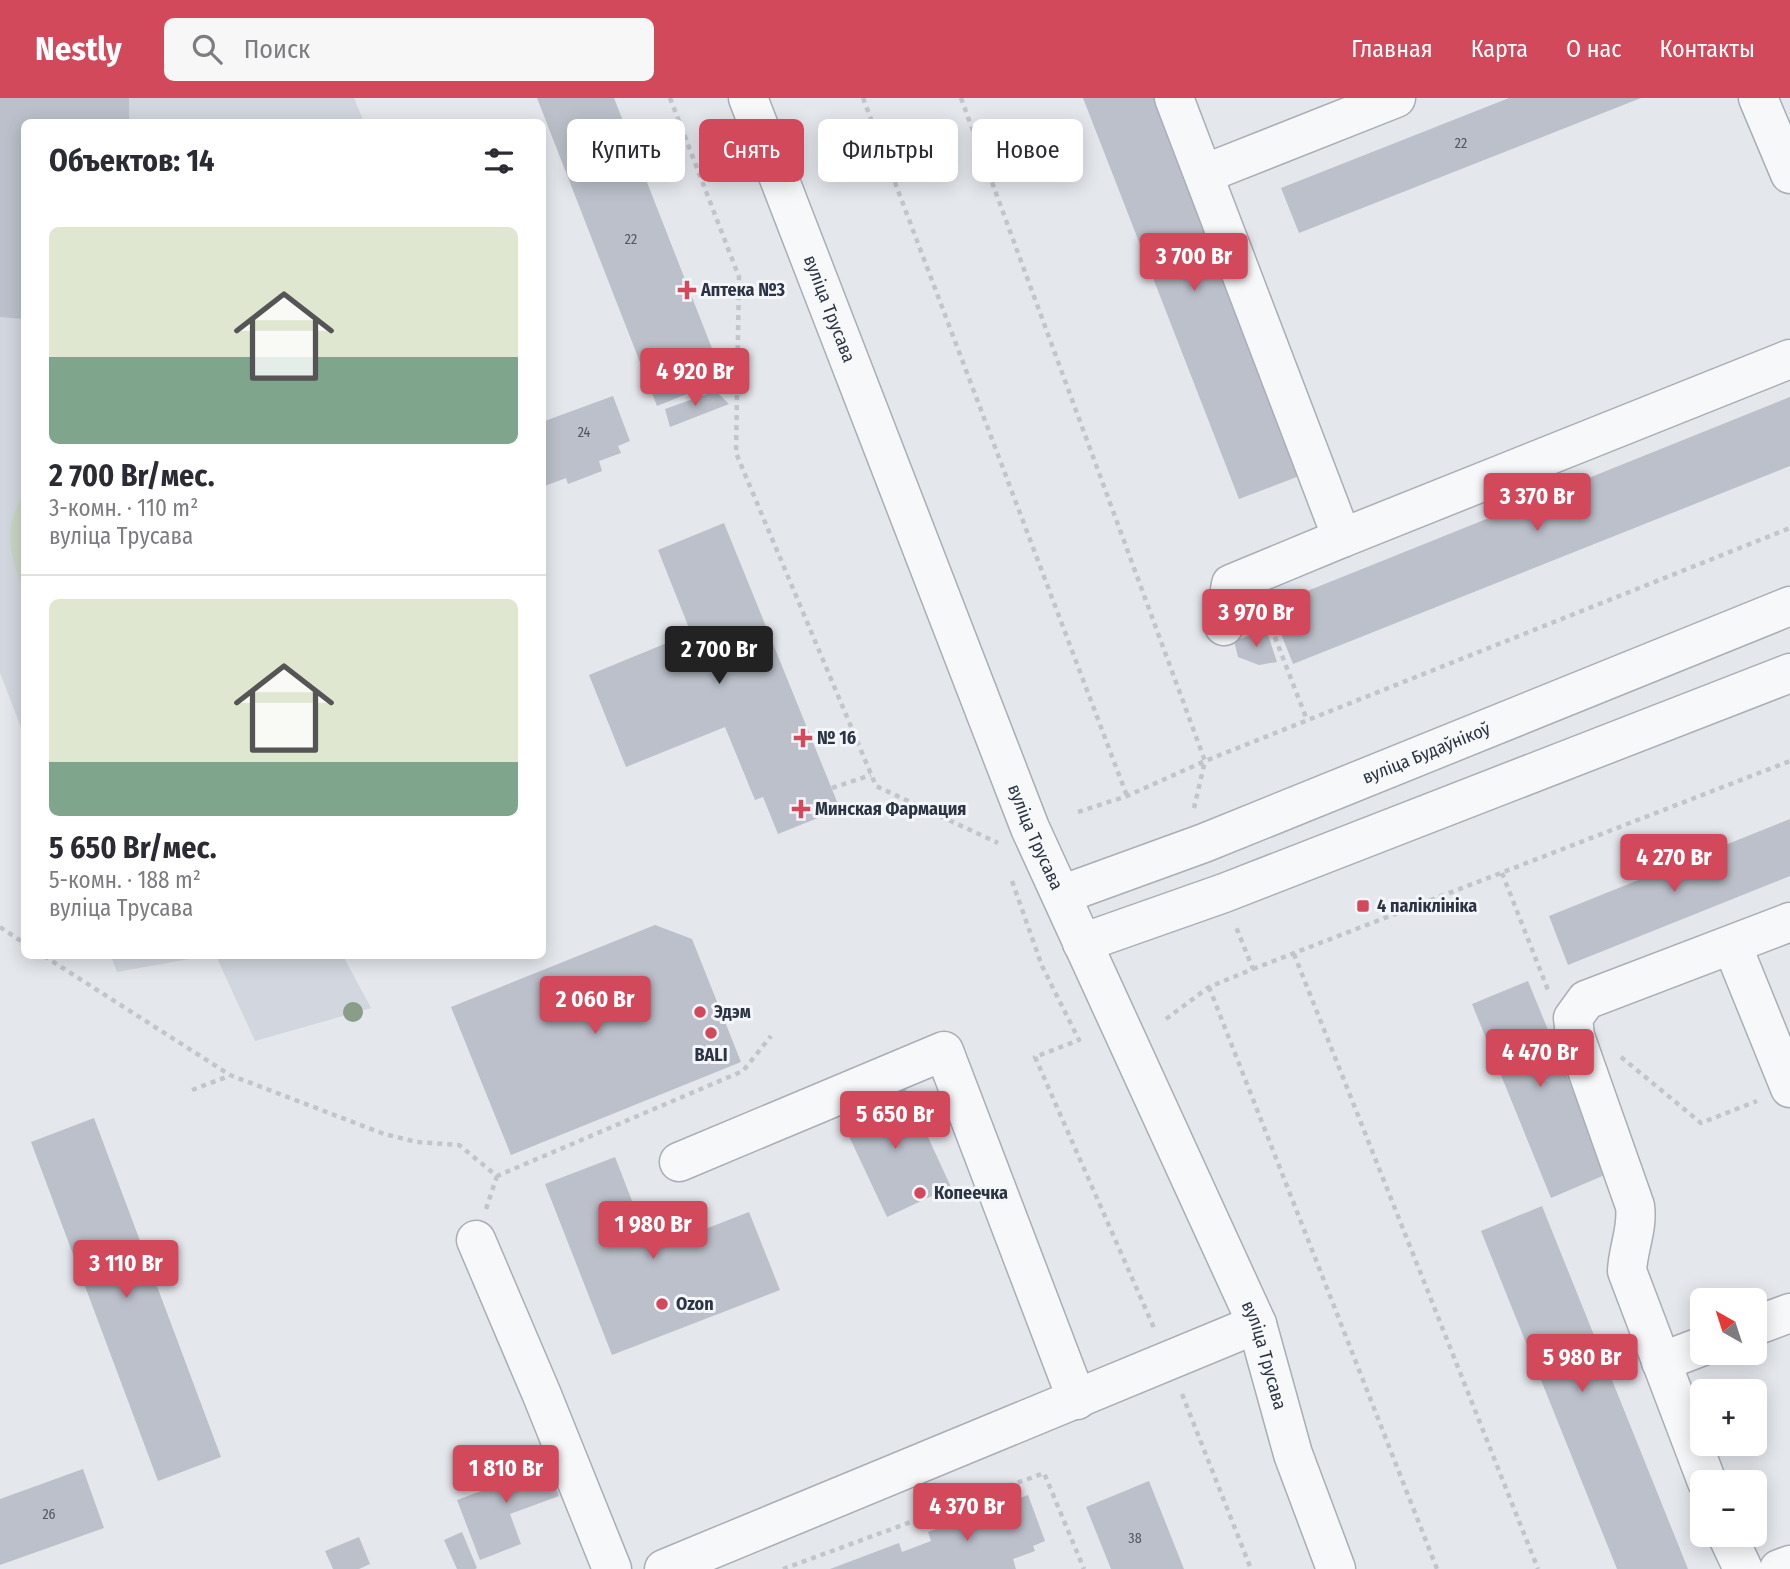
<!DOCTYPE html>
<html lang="ru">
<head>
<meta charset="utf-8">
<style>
	:root { --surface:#fff; --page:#f7f7f7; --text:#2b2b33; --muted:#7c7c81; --line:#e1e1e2; --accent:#d1495b }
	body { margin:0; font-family:"Fira Sans Condensed",sans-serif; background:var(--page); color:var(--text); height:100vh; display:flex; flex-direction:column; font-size:26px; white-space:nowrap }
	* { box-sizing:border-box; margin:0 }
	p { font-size:23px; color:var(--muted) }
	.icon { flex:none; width:38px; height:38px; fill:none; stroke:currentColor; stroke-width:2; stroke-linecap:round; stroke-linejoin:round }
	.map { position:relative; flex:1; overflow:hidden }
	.drawer { position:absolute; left:21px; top:21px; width:525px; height:840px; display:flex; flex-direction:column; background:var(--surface); border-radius:10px; box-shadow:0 4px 18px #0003 }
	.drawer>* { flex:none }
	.guide { position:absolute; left:567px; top:21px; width:665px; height:63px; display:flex; gap:14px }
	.needle { width:46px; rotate:321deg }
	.tools { position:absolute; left:1690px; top:1190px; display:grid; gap:14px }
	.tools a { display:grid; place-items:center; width:77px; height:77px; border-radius:10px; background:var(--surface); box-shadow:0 4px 18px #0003; font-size:35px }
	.price { position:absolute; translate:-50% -60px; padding:0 16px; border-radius:7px; background:var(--accent); color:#fff; font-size:23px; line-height:46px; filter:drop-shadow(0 2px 4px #0008) }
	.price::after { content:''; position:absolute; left:50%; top:42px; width:21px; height:16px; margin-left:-10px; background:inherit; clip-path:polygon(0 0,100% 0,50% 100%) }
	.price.on { background:#222; color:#fff }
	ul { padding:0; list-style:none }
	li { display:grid; align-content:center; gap:14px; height:371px; padding:0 28px }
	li+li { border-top:2px solid var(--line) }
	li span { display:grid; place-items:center; height:217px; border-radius:10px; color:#555 }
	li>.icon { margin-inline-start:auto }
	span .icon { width:126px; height:126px; fill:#fffc; stroke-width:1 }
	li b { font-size:30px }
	h2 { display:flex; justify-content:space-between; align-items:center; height:84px; padding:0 28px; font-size:30px }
	.chip { padding:0 24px; border-radius:10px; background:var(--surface); box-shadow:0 4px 18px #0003; font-size:24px; line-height:63px }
	.chip.on { background:var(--accent); color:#fff }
	header { display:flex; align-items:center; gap:42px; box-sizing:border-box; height:98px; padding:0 35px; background:var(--accent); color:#fff }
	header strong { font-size:33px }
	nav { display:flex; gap:38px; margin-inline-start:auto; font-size:24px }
	.search { width:490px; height:63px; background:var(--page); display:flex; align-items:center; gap:18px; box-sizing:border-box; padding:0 24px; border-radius:10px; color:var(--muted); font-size:26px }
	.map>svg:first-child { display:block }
	.built { fill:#d2d6de }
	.green { fill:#c9d6c5 }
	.building { fill:#bbc0ca }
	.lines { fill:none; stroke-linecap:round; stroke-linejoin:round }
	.minor-casing { stroke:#a9aeb7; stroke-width:41 }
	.path { stroke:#c2c5cb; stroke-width:4.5; stroke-dasharray:5 5; stroke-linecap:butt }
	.minor { stroke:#f7f8fa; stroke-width:38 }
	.tree { fill:#899d89 }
	.poi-dot { fill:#d1495b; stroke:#f4f6f9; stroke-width:2.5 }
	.labels { text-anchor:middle; stroke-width:6; stroke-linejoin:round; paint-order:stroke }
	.number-label { font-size:14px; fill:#4f5766 }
	.poi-label { font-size:18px; font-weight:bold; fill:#2b3445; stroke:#f4f6f9; text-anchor:start }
	.street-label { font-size:18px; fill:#2b3445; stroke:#f4f6f9 }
</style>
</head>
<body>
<header>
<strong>Nestly</strong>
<div class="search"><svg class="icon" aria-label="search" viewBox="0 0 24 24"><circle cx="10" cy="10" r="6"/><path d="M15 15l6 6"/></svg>Поиск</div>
<nav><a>Главная</a><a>Карта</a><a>О нас</a><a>Контакты</a></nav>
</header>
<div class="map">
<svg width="1790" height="1471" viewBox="0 0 1790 1471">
	<rect width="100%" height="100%" fill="#e4e7ec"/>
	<path class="built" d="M0,0H354L364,24H24V637L0,575Z
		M111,858H206L117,874Z
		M216,858H343L371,910L255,943Z"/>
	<path class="green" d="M24,398V494C12,461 0,429 24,398Z"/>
	<path class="building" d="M0,0H129V24H24V221L0,219Z
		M537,0H614L724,281L657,308Z
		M1083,0H1155L1302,377L1239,401Z
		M1509,0H1641L1299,135L1281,90Z
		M716,293L729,306L670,329L665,311Z
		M613,298L630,343L618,348L621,355L599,363L602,373L568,386L566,380L542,389V324Z
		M1790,299V368L1293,566L1270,508Z
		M724,425L840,711L778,736L763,699L755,702L725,629L626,669L589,577L691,535L658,452Z
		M1266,531L1277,564L1259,567L1238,559L1234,543Z
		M1790,721V778L1568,867L1549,818Z
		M655,827L692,841L741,964L511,1057L451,909Z
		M1528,883L1607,1076L1551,1100L1472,906Z
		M904,987L951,1089L887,1119L839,1017Z
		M94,1020L221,1359L158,1383L31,1044Z
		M615,1059L651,1152L749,1114L780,1192L612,1257L545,1086Z
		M1542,1108L1688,1471H1617L1481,1133Z
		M544,1356L559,1398L510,1416L521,1446L480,1462L457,1402L500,1386L495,1374Z
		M83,1371L104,1430L0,1467V1401Z
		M1149,1383L1184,1471H1111L1086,1409Z
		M1028,1397L1045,1443L1033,1448L1035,1453L1013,1461L1016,1471H830L899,1445L902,1454L931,1443L928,1434Z
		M462,1434L477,1470L475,1471H457L444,1442Z
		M359,1439L370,1466L359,1471H333L325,1453Z"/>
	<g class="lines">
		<g class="minor-casing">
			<g id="minor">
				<path id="s1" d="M748,0L1030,730L1257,1226L1293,1356L1336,1471"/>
				<path d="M1174,0L1342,440L1790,261"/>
				<path d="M1758,0L1790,76"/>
				<path d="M1204,76L1396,0"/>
				<path d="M1224,528L1231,486L1342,440"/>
				<path id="s2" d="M1061,797L1204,745L1790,508"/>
				<path d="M1082,845L1224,795L1790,575"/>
				<path d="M1732,847L1790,990"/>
				<path d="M679,1064L944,953L1077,1302"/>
				<path d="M476,1142L542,1297L612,1471"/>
				<path d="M1755,1228L1790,1215"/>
				<path d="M1661,1264L1703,1248"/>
				<path d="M1707,1384L1627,1173C1628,1150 1638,1131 1635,1108L1575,938L1573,920L1586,902L1790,824"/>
				<path d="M1727,1437L1743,1471"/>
				<path d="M664,1471L1257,1226"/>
				<path d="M1779,1471L1790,1467"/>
			</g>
		</g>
		<path class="path" d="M670,0L739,179L736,355L876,688L998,745
			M863,0L1127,698
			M961,0L1205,663L1194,710
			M1264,511L1307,622
			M832,690L871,677
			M1078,714L1127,698L1205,663L1790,430
			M1502,775L1548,892
			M1012,783L1042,868L1079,942L1035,959L1154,1230
			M0,829L24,845
			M1294,856L1538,1471
			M44,858L230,977L384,1036L417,1044L459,1047L497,1078L743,973L771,938
			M1253,871L1790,663
			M1209,889L1437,1471
			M1166,921L1209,889L1253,871L1236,829
			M1621,959L1701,1025L1757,1003
			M192,992L229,978
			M486,1111L497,1078
			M1182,1296L1251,1471
			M783,1471L1044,1375L1084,1471"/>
		<use href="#minor" class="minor"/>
	</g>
	<circle class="tree" cx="353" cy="914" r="10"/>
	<g class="poi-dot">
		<path d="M683.5 181.5h7v7h7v7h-7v7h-7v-7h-7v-7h7z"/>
		<path d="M799.5 629.5h7v7h7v7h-7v7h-7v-7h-7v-7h7z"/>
		<path d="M797.5 700.5h7v7h7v7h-7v7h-7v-7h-7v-7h7z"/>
		<rect x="1356" y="801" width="14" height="14" rx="3.5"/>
		<circle cx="700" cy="914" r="7"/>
		<circle cx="711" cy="935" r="7"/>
		<circle cx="920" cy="1095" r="7"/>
		<circle cx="662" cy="1206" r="7"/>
	</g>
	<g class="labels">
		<g class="number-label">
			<text x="1461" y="50">22</text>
			<text x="631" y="146">22</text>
			<text x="584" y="339">24</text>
			<text x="49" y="1421">26</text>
			<text x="1135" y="1445">38</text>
		</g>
		<g class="poi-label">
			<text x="701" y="198">Аптека №3</text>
			<text x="817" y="646">№ 16</text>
			<text x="815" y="717">Минская Фармация</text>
			<text x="1377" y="814">4 паліклініка</text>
			<text x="714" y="920">Эдэм</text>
			<text x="711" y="963" text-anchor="middle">BALI</text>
			<text x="934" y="1101">Копеечка</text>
			<text x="676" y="1212">Ozon</text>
		</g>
		<g class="street-label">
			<text dy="6" stroke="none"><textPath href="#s1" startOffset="226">вуліца Трусава</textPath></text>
			<text dy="6" stroke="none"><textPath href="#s2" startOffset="392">вуліца Будаўнікоў</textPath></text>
			<text dy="6" stroke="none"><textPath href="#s1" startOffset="793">вуліца Трусава</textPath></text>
			<text dy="6" stroke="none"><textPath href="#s1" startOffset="1360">вуліца Трусава</textPath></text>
		</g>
	</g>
</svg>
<div class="tools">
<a><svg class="needle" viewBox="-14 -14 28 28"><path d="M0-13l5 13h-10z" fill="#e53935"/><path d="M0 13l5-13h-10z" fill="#7c7c81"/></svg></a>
<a>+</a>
<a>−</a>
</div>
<b class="price" style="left:1194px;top:195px">3 700 Br</b>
<b class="price" style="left:695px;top:310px">4 920 Br</b>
<b class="price" style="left:1537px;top:435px">3 370 Br</b>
<b class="price" style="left:1256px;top:551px">3 970 Br</b>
<b class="price on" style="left:719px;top:588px">2 700 Br</b>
<b class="price" style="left:1674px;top:796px">4 270 Br</b>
<b class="price" style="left:595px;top:938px">2 060 Br</b>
<b class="price" style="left:1540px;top:991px">4 470 Br</b>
<b class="price" style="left:895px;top:1053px">5 650 Br</b>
<b class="price" style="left:653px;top:1163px">1 980 Br</b>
<b class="price" style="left:126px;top:1202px">3 110 Br</b>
<b class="price" style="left:1582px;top:1296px">5 980 Br</b>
<b class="price" style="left:506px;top:1407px">1 810 Br</b>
<b class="price" style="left:967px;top:1445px">4 370 Br</b>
<div class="guide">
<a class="chip">Купить</a>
<a class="chip on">Снять</a>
<a class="chip">Фильтры</a>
<a class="chip">Новое</a>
</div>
<section class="drawer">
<h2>Объектов: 14<svg class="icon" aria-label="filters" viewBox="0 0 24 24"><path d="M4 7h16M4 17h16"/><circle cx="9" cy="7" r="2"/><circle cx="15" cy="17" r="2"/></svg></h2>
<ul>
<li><span style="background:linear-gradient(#dfe7d0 60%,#7fa58c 0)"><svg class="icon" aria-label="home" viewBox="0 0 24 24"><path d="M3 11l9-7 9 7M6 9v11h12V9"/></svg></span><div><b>2 700 Br/мес.</b><p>3-комн. · 110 m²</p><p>вуліца Трусава</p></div></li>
<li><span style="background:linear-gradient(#dfe7d0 75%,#7fa58c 0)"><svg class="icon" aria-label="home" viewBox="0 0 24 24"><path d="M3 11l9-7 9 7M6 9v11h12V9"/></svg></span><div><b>5 650 Br/мес.</b><p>5-комн. · 188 m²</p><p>вуліца Трусава</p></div></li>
</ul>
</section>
</div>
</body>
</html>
